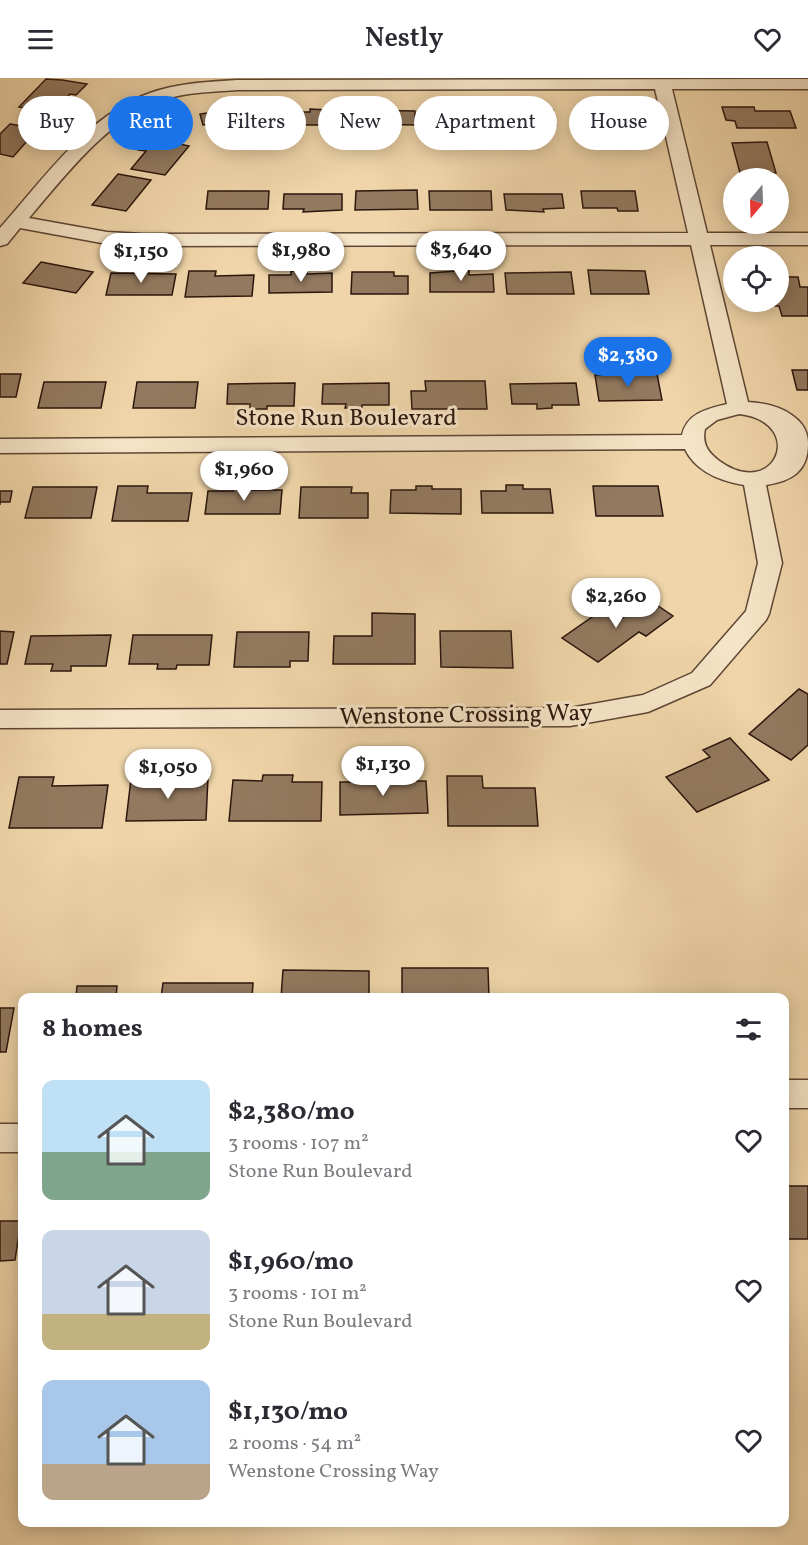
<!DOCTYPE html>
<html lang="en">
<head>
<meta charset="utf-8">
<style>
	:root { --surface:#fff; --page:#f2f2f3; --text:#2b2b33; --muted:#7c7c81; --accent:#1a73e8 }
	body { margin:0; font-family:Vollkorn,serif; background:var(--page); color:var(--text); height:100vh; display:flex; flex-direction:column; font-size:22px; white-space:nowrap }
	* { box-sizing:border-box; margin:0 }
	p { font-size:20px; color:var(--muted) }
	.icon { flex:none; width:33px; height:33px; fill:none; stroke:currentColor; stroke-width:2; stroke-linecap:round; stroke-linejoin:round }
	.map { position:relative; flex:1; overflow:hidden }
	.panel { position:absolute; left:18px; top:915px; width:771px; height:534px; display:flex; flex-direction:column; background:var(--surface); border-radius:12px; box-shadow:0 3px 15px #0003 }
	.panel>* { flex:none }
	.top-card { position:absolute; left:18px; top:18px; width:772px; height:54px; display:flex; gap:12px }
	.needle { width:39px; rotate:199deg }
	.buttons { position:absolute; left:723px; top:90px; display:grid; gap:12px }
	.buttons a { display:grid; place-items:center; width:66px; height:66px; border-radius:50%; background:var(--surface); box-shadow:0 3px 15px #0003; font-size:30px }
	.price { position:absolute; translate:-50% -51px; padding:0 14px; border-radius:21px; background:#fff; color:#222; font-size:20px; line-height:39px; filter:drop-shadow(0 2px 3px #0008) }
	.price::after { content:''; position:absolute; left:50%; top:36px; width:18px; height:14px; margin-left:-9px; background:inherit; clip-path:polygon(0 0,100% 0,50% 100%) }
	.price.on { background:var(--accent); color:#fff }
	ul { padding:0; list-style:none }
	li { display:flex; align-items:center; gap:18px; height:150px; padding:0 24px }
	li span { display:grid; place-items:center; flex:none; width:168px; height:120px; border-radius:12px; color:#555 }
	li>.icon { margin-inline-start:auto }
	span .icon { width:72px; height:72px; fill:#fffc; stroke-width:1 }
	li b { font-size:26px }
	h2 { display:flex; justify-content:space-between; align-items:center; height:72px; padding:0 24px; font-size:26px }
	.tag { padding:0 21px; border-radius:27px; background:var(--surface); box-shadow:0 3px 15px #0003; font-size:21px; line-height:54px }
	.tag.on { background:var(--accent); color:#fff }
	header { display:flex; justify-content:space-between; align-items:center; height:78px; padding:0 24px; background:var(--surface); font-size:27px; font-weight:600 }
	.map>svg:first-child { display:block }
	.building { fill:#92795f; stroke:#2d160e; stroke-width:1.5 }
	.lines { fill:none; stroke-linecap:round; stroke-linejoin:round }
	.minor-casing { stroke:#5e4635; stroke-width:3 }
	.minor { fill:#f5e4c7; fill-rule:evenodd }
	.labels { text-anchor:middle; stroke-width:6; stroke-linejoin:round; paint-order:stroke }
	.street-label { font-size:24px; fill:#2d160e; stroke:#f5e4c7 }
</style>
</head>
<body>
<header><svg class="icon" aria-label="menu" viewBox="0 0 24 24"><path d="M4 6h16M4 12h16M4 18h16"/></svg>Nestly<svg class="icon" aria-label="heart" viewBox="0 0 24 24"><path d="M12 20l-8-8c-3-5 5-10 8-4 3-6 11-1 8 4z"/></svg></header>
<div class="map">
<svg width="808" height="1467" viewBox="0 0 808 1467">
	<rect width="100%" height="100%" fill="#efd5a9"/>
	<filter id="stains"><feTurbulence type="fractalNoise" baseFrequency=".00333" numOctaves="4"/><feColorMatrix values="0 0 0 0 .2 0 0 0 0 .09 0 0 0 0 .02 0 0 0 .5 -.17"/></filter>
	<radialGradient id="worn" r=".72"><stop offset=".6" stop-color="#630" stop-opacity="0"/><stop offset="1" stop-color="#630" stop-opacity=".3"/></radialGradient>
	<path class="building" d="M46,1L62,2L87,6L76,17L70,16L52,35L19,29Z
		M722,29H754L755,33H790L796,50H737L735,43L726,42Z
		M266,30L268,36L261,37L265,48L214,53L212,46L203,47L200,36L232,31L233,33Z
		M582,30H616L622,63H587Z
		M310,31L345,33L344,47H290L291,34H310Z
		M431,31H481L482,48H431Z
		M360,32L415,33V47L360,46Z
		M495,32H553L556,48L497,49Z
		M10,46L47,52L37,63L28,62L13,79L0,76V56Z
		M151,56L178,60L174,65L189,68L165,97L131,91L146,73L138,72Z
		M767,64L776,95H740L732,65Z
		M118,96L151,102L126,133L92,127Z
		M417,112L418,131L355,132L356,113Z
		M208,113H269L268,131H206Z
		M429,113H491L492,132H430Z
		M581,113H635L638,133H618L617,130H583Z
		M284,116H342V132L303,134L304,131H283Z
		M504,116H562L564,130L543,131L544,134L506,132Z
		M41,184L93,194L76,215L23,205Z
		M469,192V197L493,196L494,214H430V195Z
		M588,192L645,193L649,216H591Z
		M189,193H216L215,198L254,197L252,218L185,219Z
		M291,193H307V196L332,195V214L269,215V197H291Z
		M352,194H394V198H408V216H351Z
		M571,194L574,216H507L505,195Z
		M111,195L176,196L172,217H106Z
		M778,199H798L800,209H808V238H782L779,228H775L773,224H778Z
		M792,292H808V312H797Z
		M0,296H21L16,319H0Z
		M657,296L662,322L599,323L595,297Z
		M425,303H485L487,331H412L411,313H426Z
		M44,304H106L101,330H38Z
		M137,304H198L195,330H133Z
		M295,305L294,328H267V331H250V326H227L228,306Z
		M389,305V327H362V330H345L346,326H322L323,306Z
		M576,305L579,327H552V330L537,331V326H512L510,306Z
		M506,407H523V411H550L553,435H482L481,413H506Z
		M118,408H148L147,415H192L188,443H112Z
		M234,408H251V412H282L280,436H205L208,413H233Z
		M416,408H432V411H461V436L390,435L391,412H416Z
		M593,408H658L663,438H596Z
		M33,409H97L91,440H25Z
		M301,409H352L351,415H368V440H299Z
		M0,413H12L10,424H0V427Z
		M648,521L673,538L646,558L639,554L598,584L562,560L605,530L621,541Z
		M372,535L415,536V586H333L334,558H372Z
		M0,553L14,554L7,586H0Z
		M440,553H511L513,590L441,589Z
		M237,554H309L308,583H290V589H234Z
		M111,557L106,588H71V593H51L53,586H25L31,558Z
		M133,557H212L209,587H177L176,591H157L158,586H129Z
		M799,611L808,616V667L791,682L749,656Z
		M730,660L769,702L697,734L666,699L710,679L703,672Z
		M263,697H293L292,704H322L321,743H229L233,702L262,703Z
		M391,697V703H426L428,735L340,737V704H371V698Z
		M447,698H482L483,710H535L538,748H448Z
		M19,699H54L52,708L108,707L102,750H9Z
		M208,700L206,742L126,743L131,701Z
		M402,890H488L489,920H402Z
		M283,892L369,893V920H281Z
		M163,905H253L252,920H161Z
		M77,908H117L116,920H76Z
		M0,930H14L6,974H0Z
		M784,1108H808V1161H784Z
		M0,1143H21L15,1182L0,1183Z"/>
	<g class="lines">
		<g class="minor-casing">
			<path id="minor" d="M808,1V11H672L707,155H808V167H710L748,324C764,325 780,328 793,338C803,345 808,354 808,366C808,393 792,403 766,407L782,485L769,536L766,542L710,607L648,634L570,648L0,650V632L570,630L643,617L692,595L746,533L758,485L744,407C721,403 696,394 685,371L0,375V361L682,357C687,335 707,331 727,326L691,167L143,168L107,166L20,150L7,166L0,168V150C43,102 87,37 150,15C178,5 208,4 237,2ZM655,11L688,155L143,156L107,154L29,140C66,97 107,41 163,22C187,14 213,14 237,12ZM739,336C808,344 775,425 718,382C707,373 702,365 705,351L717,342Z
				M784,1002H808V1030H784Z
				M0,1046H22V1074H0Z"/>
		</g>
		<use href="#minor" class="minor"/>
	</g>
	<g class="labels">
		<g class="street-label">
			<text x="346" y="347">Stone Run Boulevard</text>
			<text transform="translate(466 636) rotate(-1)" y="8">Wenstone Crossing Way</text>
		</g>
	</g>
	<rect width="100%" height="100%" filter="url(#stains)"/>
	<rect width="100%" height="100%" fill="url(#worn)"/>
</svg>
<div class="buttons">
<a><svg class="needle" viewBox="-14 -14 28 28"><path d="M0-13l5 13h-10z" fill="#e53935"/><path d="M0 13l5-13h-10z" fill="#7c7c81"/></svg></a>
<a><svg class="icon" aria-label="locate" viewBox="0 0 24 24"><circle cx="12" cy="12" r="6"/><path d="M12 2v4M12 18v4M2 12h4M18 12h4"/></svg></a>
</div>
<b class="price" style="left:461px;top:204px">$3,640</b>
<b class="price" style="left:301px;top:205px">$1,980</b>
<b class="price" style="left:141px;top:206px">$1,150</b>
<b class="price on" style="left:628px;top:310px">$2,380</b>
<b class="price" style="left:244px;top:424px">$1,960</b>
<b class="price" style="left:616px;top:551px">$2,260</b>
<b class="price" style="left:383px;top:719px">$1,130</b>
<b class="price" style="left:168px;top:722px">$1,050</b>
<div class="top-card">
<a class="tag">Buy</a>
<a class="tag on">Rent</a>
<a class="tag">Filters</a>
<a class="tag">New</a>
<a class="tag">Apartment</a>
<a class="tag">House</a>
</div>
<section class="panel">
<h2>8 homes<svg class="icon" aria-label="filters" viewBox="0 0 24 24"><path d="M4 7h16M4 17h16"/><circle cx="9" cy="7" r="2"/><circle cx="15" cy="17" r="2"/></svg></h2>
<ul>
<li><span style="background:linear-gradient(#bfe0f5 60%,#7fa58c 0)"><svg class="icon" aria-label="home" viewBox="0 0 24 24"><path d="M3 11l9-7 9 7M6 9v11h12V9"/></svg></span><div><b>$2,380/mo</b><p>3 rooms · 107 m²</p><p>Stone Run Boulevard</p></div><svg class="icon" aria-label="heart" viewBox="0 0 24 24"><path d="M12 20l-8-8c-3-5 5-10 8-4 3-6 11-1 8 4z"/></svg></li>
<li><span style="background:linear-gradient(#c9d6e8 70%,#c2b280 0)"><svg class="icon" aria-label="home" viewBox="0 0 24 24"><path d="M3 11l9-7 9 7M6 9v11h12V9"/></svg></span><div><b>$1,960/mo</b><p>3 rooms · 101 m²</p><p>Stone Run Boulevard</p></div><svg class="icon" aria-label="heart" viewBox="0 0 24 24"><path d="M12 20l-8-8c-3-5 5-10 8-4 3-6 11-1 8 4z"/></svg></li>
<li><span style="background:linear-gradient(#a9c7e8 70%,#b9a48a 0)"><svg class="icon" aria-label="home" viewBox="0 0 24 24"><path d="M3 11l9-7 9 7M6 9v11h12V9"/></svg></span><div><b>$1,130/mo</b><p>2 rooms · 54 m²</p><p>Wenstone Crossing Way</p></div><svg class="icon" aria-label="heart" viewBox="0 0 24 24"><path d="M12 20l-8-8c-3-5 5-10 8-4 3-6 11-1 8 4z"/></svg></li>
</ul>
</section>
</div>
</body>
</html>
